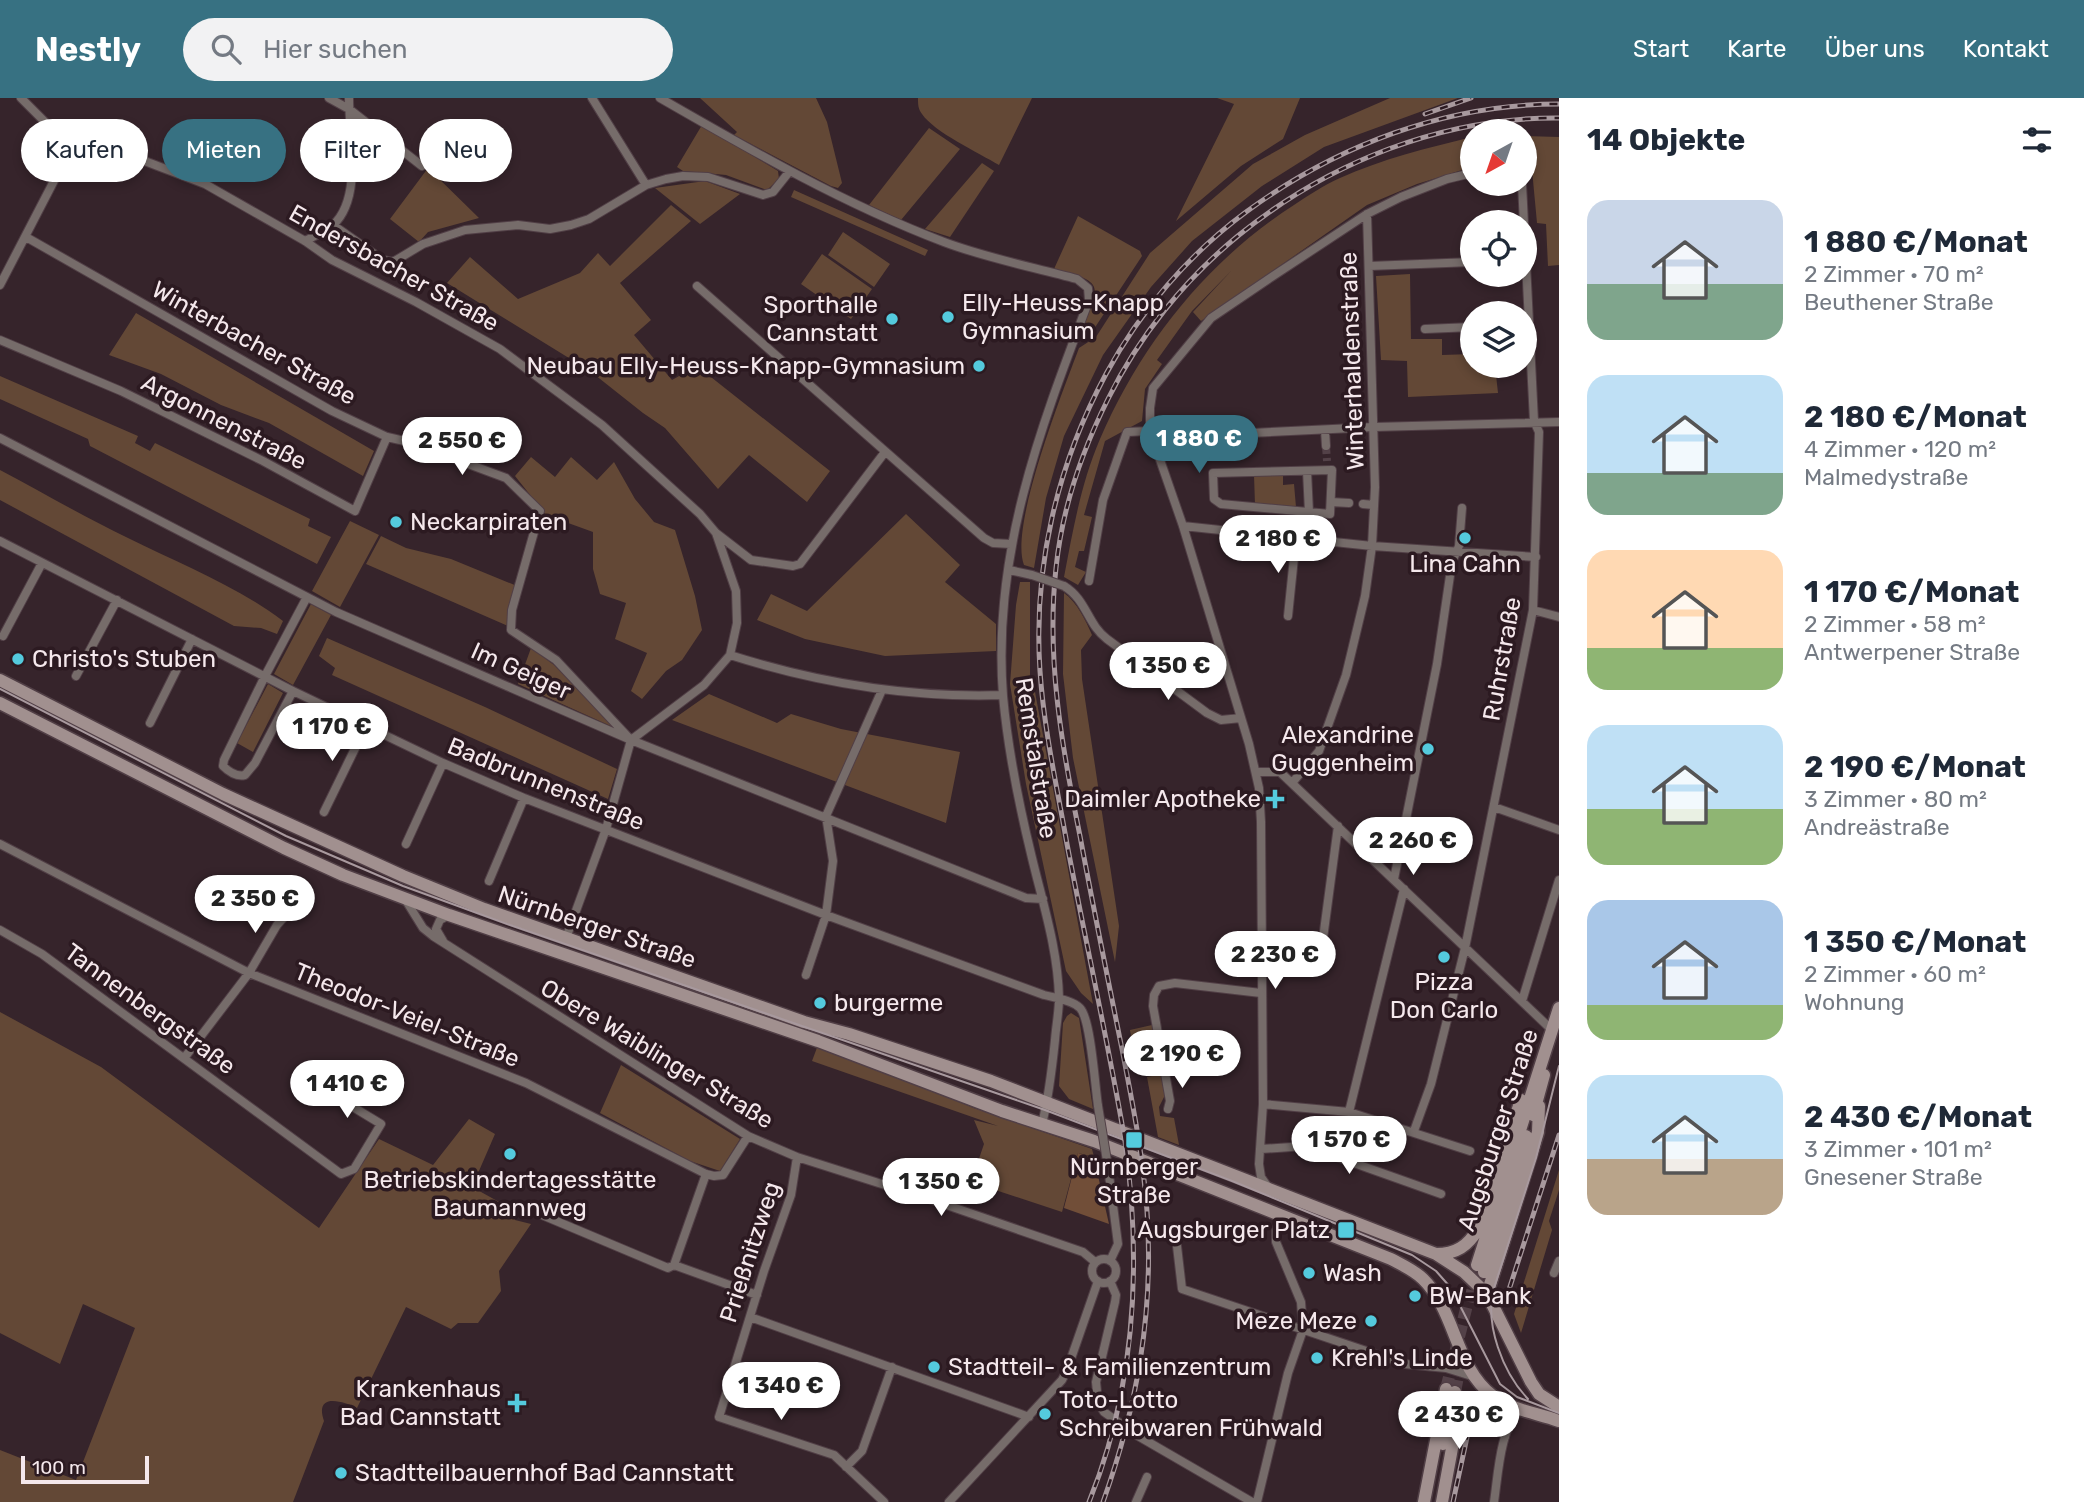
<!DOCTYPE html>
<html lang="de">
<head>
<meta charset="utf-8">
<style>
	:root { --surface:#fff; --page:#f2f2f3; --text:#1f2937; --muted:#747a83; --accent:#377182 }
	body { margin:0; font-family:Rubik,sans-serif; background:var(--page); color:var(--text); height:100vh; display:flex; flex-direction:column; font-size:26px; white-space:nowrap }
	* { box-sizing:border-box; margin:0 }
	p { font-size:23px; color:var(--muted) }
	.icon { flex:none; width:38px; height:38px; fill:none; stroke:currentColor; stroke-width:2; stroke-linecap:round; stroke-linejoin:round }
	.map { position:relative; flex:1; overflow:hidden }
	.drawer { display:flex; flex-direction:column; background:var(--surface); width:525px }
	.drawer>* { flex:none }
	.guide { position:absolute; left:21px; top:21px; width:665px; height:63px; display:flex; gap:14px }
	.needle { width:46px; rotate:220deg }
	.buttons { position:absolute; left:1460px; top:21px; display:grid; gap:14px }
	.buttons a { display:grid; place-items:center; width:77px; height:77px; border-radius:50%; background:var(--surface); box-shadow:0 4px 10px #0003; font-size:35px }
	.scale { position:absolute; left:21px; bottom:18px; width:128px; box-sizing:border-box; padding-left:7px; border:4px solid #f5e8ec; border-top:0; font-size:19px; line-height:24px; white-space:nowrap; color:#f5e8ec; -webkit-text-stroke:5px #2c1a21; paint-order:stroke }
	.price { position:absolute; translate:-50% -60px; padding:0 16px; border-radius:24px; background:#fff; color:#222; font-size:23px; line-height:46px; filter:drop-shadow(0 2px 4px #0008) }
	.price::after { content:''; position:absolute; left:50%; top:42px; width:21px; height:16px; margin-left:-10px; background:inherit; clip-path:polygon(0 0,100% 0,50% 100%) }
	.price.active { background:var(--accent); color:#fff }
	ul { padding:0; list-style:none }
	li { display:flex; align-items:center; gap:21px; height:175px; padding:0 28px }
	li span { display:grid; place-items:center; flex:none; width:196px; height:140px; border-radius:21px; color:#555 }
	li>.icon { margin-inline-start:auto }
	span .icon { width:84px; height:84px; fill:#fffc; stroke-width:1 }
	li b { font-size:30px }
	h2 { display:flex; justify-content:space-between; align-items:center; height:84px; padding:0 28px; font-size:30px }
	.chip { padding:0 24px; border-radius:32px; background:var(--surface); box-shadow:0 4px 10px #0003; font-size:24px; line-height:63px }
	.chip.active { background:var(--accent); color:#fff }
	header { display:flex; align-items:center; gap:42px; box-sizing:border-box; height:98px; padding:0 35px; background:var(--accent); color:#fff }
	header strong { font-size:33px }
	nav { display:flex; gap:38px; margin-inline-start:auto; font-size:24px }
	.search { width:490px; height:63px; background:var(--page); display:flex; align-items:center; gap:18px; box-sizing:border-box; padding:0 24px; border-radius:38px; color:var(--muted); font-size:26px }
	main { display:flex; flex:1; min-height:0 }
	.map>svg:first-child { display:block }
	.green { fill:#634836 }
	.forest { fill:#714e38 }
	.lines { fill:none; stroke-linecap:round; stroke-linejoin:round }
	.street-tunnel { stroke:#534148; stroke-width:8; stroke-dasharray:8 4; stroke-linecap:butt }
	.secondary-tunnel { stroke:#534148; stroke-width:12; stroke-dasharray:12 6; stroke-linecap:butt }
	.street-casing { stroke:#513f46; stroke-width:10 }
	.secondary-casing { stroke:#513f46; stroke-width:15 }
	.street { stroke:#766c6a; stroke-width:8 }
	.secondary { stroke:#a1908f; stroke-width:12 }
	.tram { stroke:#a8999e; stroke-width:2 }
	.rail-casing { stroke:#a8999e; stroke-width:5 }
	.rail { stroke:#2c1a21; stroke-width:2.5; stroke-dasharray:8; stroke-linecap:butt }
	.street-bridge-casing { stroke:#513f46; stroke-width:10; stroke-linecap:butt }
	.street-bridge { stroke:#766c6a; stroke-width:8 }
	.poi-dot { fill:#54cadd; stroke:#2c1a21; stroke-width:2.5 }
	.labels { text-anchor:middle; stroke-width:7; stroke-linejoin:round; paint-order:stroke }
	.street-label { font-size:24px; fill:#f5e8ec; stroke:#2c1a21 }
	.poi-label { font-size:24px; fill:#f5e8ec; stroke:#2c1a21; text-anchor:start }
</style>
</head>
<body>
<header>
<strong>Nestly</strong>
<div class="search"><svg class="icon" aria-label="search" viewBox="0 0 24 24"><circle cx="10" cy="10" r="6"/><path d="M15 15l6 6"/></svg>Hier suchen</div>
<nav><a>Start</a><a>Karte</a><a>Über uns</a><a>Kontakt</a></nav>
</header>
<main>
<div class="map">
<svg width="1559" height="1404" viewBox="0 0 1559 1404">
	<rect width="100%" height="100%" fill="#36242b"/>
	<path class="green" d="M700,0H816L827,24L842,85L838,90L831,88L734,37L737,34Z
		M918,0H1032L999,67C979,55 934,34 922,16C918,11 918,6 918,0Z
		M1217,0H1300L1283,41L1241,68L1176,123L1234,6Z
		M1390,0H1458L1324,49L1262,88L1192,143L1151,189L1103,257L1064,338L1046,400L1034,470L1024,467C1009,428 1063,293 1079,250L1096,239L1150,155L1253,66L1305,37Z
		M702,27L778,73L779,81L767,92L726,77L683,73L677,69Z
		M929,30L960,51L901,122L869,107Z
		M1524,38L1559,39V167L1548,168L1546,126L1537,125L1531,61H1524Z
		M1472,39V69L1417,86L1367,107L1201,223L1193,214L1232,172L1192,213L1157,262L1162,266L1145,291L1142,323L1105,343L1084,417L1092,419L1084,453H1079L1075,469L1086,474L1078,487L1064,479C1073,432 1081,385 1100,341C1141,246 1207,163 1294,107C1309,97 1324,87 1340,80C1382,61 1427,50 1472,39Z
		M982,65L994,73L950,139L925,131Z
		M428,70L479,120L428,134L419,144L390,121Z
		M705,83L740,96L700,126L655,90Z
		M794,92L928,152L925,158L791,99Z
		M671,107L691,123L620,185L651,222L634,237L672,282L697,268L830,373L807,404L749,357L718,391L665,330L643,315L590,273L447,185L470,159L518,201L580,175L598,155L610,168Z
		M1078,118L1140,153L1142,158L1090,237L1085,239L1082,235C1096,189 1111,185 1054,171Z
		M843,134L890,166L874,189L828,157Z
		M822,156L872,191L851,221L801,186Z
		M1410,176L1411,241H1442V257L1472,256V268H1495L1498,295L1408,299L1407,263L1381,262L1376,178Z
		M136,215L374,353L363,378L269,325L221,307L161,276L109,257Z
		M0,278L138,338L135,345L150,353L155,345L310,421L308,428L331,439L317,466L90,348L88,341L0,301Z
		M531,359L555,379L571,359L597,382L614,364L635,401L654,424L675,432L695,498L702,532L682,562L666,573L642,601L631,593L647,555L615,541L626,505L600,496L593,471V434L546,417L515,378Z
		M0,372C42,394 84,419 128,440C180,466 237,488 283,523L277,536L261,530L234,528L0,402Z
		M1283,376V387L1294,386L1296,409L1255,407L1254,377Z
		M906,416L960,467L945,484L996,526V553L885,558L805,541L757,522L771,496L807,513Z
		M350,423L379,437L340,509L312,493Z
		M381,438L406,450L451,461L517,488L508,528L366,466Z
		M1020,484H1030V587L1035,594L1093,906L1081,895L1066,873L1026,686L1010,586L1016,507Z
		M1064,495C1077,504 1086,523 1092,537L1081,552L1082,581L1119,828L1115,864L1073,660L1063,576Z
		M311,506L331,517L293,587L274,576Z
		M327,540L485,609L617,671L608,701L332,577L335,570L319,558Z
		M531,550L554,567L615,630L518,586Z
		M268,586L283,595L253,654L237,645Z
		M709,596L777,625L791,616L841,631L960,654L946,725L672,622Z
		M0,914L101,969L319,1130L379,1041L433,1067L469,1021L495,1036L472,1089L517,1114L515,1122L531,1126L499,1173L501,1193L478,1225H458L451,1231L406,1209L357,1310C343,1303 314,1294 324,1323L293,1404H0V1352L76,1382L135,1230L83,1206L60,1266L0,1235Z
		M1071,915L1079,920L1093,1011L1069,1001L1059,988L1063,925L1067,918Z
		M1152,927L1161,972L1137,975L1130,932Z
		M818,947L974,1010L1092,1051L1094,1059L1078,1055L1062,1114L971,1084L984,1046L974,1022L998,1028L812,963Z
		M621,967L740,1041L720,1073L690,1063L600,1015Z
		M1162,976L1165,997L1159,1009L1160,1018L1174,1020L1179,1047L1158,1039L1147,979Z
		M1559,1072V1092L1549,1123L1552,1132L1521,1235L1514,1216Z"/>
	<path class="forest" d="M1078,1055L1094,1060L1109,1126L1064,1110Z"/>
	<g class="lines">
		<path class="street-tunnel" d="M1326,348L1327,363"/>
		<path class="secondary-tunnel" d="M1446,1291L1477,1167
			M1455,1294L1463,1253"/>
		<g class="street-casing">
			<path id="street" d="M21,0L71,50L97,52L142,62L205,86L305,143L332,162L416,204L500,251L602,327L700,416L716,435L751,462L793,468L800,466L885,354
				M329,0L349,11L422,68
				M592,0L646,87
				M660,0C752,53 844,106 944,144C986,160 1033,169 1077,181L1088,190L1089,202C1040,331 992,456 1003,598C1008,652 1019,707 1032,760C1043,806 1058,852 1059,900C1059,914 1056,928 1055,942C1052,971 1049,998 1042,1026
				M333,127L383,162L393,164L423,146L465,132L518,127L550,131L571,127L589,121L646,87L666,81L683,78L708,79L763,97L773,94L789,74
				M26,139L332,313L387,339L409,344L506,380L540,413L512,512L511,532L556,562L629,640
				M305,143C314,138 326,133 333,127C363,100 349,36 349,0
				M1369,168L1472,164
				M0,187L71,50
				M697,188L984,440L993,445L1011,446
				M1425,231L1472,229
				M0,242L121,293L263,363L355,413L387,339
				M1325,332L1326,348
				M0,340L336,514L631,642L1026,800L1043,801
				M1153,343L1168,339L1374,329L1559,324
				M1332,372L1330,416L1221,406L1214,401L1213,375Z
				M1307,373L1309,414
				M1331,404L1349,405
				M1363,406L1374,407
				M1183,428L1372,448L1536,459
				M0,443L293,593L443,665L524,700L826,817L1044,897C1055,900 1072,902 1080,910C1091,921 1095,989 1098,1008
				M1009,472L1032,477
				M1089,483L1103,402L1127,334L1150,333
				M1064,488C1087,502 1087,526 1107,541L1207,615L1221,622L1241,620
				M1533,512L1559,519
				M1288,518L1296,440
				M3,538L42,465
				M730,557C818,585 911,600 1003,597
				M76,578L117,502
				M293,593L255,665L245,677C236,679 229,674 223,668L224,662L265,578L307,499
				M150,625L192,541
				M631,642L704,587L730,557L737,525L736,493L716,435
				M1256,674H1280L1552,932
				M1292,685L1319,653L1346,577L1365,498L1372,448L1375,389L1367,116
				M1494,709L1559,732
				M324,714L366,628
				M0,746L249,875L526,985L706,1076L714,1078L723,1077L748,1038
				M406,746L443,665
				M1394,781L1437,566L1452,464L1459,448L1462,410
				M489,783L524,700
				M405,801L423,830L433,838L748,1038L797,1059L932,1102L1083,1154L1095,1164
				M0,832L42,856L341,1076L354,1071L381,1026L330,995L334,988
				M566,840L606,731L631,642
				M443,843L436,831L440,822L449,817
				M1320,863L1338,728
				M806,877L826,817L833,763L826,718L882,592
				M1522,903L1559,782
				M185,959L249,875L277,827L286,817
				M1263,1006L1349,1014L1470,1053
				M1168,1011L1170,1003L1153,908L1154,897L1159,888L1175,885L1261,895
				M1349,1014L1404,791
				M1414,1033L1431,986L1465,850L1533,512L1539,334L1534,323L1522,86
				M1261,1051L1306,1048L1441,1096
				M797,1059L791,1097L764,1173L719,1319L834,1357L884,1404
				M1108,1069L1118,1146L1110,1163
				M1268,1089L1261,1079L1259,1066L1263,1006L1261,724L1259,690L1249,646L1183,428L1150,333V310L1153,290L1211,220L1273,178L1367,116L1401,99L1447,81L1472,75
				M542,1117L668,1170L674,1167L757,1197
				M1175,1131L1182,1191L1405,1266L1446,1270L1475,1279
				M1092 1173a12 12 0 1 1 24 0a12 12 0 1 1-24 0Z
				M674,1167L706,1076
				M1554,1175L1559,1163
				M1110,1183L1116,1197L1115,1204L1096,1284L1098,1304L1104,1314L1138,1338L1252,1404
				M750,1219L1029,1319
				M1490,1298L1505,1339
				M846,1369L862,1353L892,1269
				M949,1404L1062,1282L1067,1272L1098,1183
				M1136,1404L1147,1379
				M1257,1404L1288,1275L1303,1232L1301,1204L1276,1144V1133L1281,1118
				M1494,1404C1498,1378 1500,1328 1521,1311"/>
		</g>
		<g class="secondary-casing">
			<path id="secondary" d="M0,582L223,696L403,778L484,811L804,924L849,936L991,983L1436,1156L1464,1174L1487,1196L1531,1284L1539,1296L1559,1309
				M0,605L284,750L343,777L449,817L818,943L1002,1013L1094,1043L1391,1161C1402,1167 1414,1172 1423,1181C1456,1213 1455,1270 1493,1298C1511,1312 1537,1315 1559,1323
				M1533,1017L1544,977
				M1436,1156C1456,1156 1468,1148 1478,1131L1521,1002
				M1477,1167L1559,910
				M1484,1174L1518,1075L1526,1038
				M1487,1196L1532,1054L1538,1034L1539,1008
				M1443,1346L1455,1294
				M1424,1404L1446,1291
				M1442,1404L1458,1318"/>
		</g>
		<use href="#street" class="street"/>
		<use href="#secondary" class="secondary"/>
		<path class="tram" d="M0,591L286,738L403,788L510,827L1045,1012L1232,1083L1412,1157L1436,1173L1451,1190L1500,1286L1517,1299L1559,1315
			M1528,1301C1503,1275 1484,1226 1494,1190L1536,1060L1559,968"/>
		<g class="rail-casing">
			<path id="rail" d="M1425,16L1471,0
				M1505,1204L1559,1037
				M1089,1404C1136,1288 1142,1166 1125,1043C1108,944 1086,845 1067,746C1057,689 1044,632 1040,573C1033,469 1057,367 1106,276C1140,213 1189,156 1246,114C1337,47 1446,6 1559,6
				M1103,1404C1137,1309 1154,1215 1147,1113C1143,1057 1132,1002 1121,946C1107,877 1093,808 1080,738C1062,650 1046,560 1056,470C1062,411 1082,353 1108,301C1139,238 1185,181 1239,137C1329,64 1443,19 1559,20
				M1453,1404L1474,1307"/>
		</g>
		<use href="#rail" class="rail"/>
		<g class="street-bridge-casing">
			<path id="street-bridge" d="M1032,477L1064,488
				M1098,1008L1108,1069"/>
		</g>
		<use href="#street-bridge" class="street-bridge"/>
	</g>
	<g class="poi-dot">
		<circle cx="948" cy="219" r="7"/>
		<circle cx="892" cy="221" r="7"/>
		<circle cx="979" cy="268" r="7"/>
		<circle cx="396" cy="424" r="7"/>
		<circle cx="1465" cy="440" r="7"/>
		<circle cx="18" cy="561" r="7"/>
		<circle cx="1428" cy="651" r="7"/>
		<path d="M1271.5 690.5h7v7h7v7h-7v7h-7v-7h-7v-7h7z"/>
		<circle cx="1444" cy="859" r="7"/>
		<circle cx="820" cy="905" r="7"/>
		<rect x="1125" y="1033" width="18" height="18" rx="3.5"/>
		<circle cx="510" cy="1056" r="7"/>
		<rect x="1337" y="1123" width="18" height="18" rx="3.5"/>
		<circle cx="1309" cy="1175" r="7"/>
		<circle cx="1415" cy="1198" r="7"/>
		<circle cx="1371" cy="1223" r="7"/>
		<circle cx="1317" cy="1260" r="7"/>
		<circle cx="934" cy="1269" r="7"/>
		<path d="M513.5 1294.5h7v7h7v7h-7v7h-7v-7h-7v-7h7z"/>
		<circle cx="1045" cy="1316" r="7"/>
		<circle cx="341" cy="1375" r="7"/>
	</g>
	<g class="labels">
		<g class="street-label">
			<text transform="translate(394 170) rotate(29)" y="8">Endersbacher Straße</text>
			<text transform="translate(254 245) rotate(29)" y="8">Winterbacher Straße</text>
			<text transform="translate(1352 263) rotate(-92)" y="8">Winterhaldenstraße</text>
			<text transform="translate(224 324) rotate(27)" y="8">Argonnenstraße</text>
			<text transform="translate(1502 561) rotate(-80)" y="8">Ruhrstraße</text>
			<text transform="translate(521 573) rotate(24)" y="8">Im Geiger</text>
			<text transform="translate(1036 660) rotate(81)" y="8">Remstalstraße</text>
			<text transform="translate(546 686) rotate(22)" y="8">Badbrunnenstraße</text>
			<text transform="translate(597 829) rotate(19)" y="8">Nürnberger Straße</text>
			<text transform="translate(150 911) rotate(36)" y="8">Tannenbergstraße</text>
			<text transform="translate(407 917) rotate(22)" y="8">Theodor-Veiel-Straße</text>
			<text transform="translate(657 956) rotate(31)" y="8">Obere Waiblinger Straße</text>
			<text transform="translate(1498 1032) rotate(-72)" y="8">Augsburger Straße</text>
			<text transform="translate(750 1154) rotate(-72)" y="8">Prießnitzweg</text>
		</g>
		<g class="poi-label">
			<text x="962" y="213">Elly-Heuss-Knapp<tspan x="962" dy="28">Gymnasium</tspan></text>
			<text x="878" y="215" text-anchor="end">Sporthalle<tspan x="878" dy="28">Cannstatt</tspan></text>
			<text x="965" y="276" text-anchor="end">Neubau Elly-Heuss-Knapp-Gymnasium</text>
			<text x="410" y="432">Neckarpiraten</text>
			<text x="1465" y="474" text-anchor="middle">Lina Cahn</text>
			<text x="32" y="569">Christo's Stuben</text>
			<text x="1414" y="645" text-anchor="end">Alexandrine<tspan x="1414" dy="28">Guggenheim</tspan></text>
			<text x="1261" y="709" text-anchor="end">Daimler Apotheke</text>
			<text x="1444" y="892" text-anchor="middle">Pizza<tspan x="1444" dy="28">Don Carlo</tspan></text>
			<text x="834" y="913">burgerme</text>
			<text x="1134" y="1077" text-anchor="middle">Nürnberger<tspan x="1134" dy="28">Straße</tspan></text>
			<text x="510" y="1090" text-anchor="middle">Betriebskindertagesstätte<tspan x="510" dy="28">Baumannweg</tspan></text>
			<text x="1330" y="1140" text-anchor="end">Augsburger Platz</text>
			<text x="1323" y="1183">Wash</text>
			<text x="1429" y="1206">BW-Bank</text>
			<text x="1357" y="1231" text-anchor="end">Meze Meze</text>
			<text x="1331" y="1268">Krehl's Linde</text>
			<text x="948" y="1277">Stadtteil- &amp; Familienzentrum</text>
			<text x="501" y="1299" text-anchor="end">Krankenhaus<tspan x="501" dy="28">Bad Cannstatt</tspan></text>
			<text x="1059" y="1310">Toto-Lotto<tspan x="1059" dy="28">Schreibwaren Frühwald</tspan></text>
			<text x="355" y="1383">Stadtteilbauernhof Bad Cannstatt</text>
		</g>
	</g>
</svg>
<div class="buttons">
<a><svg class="needle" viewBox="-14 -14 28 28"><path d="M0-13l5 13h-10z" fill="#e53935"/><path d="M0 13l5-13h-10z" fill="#747a83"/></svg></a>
<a><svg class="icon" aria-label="locate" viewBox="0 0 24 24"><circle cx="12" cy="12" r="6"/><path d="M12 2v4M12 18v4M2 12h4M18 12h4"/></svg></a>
<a><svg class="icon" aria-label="layers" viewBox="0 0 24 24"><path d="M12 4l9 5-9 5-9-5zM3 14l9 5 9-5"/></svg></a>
</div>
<div class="scale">100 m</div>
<b class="price active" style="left:1199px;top:377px">1 880 €</b>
<b class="price" style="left:462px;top:379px">2 550 €</b>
<b class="price" style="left:1278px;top:477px">2 180 €</b>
<b class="price" style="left:1168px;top:604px">1 350 €</b>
<b class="price" style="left:332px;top:665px">1 170 €</b>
<b class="price" style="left:1413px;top:779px">2 260 €</b>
<b class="price" style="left:255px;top:837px">2 350 €</b>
<b class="price" style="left:1275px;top:893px">2 230 €</b>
<b class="price" style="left:1182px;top:992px">2 190 €</b>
<b class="price" style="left:347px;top:1022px">1 410 €</b>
<b class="price" style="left:1349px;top:1078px">1 570 €</b>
<b class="price" style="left:941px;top:1120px">1 350 €</b>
<b class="price" style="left:781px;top:1324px">1 340 €</b>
<b class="price" style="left:1459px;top:1353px">2 430 €</b>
<div class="guide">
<a class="chip">Kaufen</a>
<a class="chip active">Mieten</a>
<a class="chip">Filter</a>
<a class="chip">Neu</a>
</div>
</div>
<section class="drawer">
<h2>14 Objekte<svg class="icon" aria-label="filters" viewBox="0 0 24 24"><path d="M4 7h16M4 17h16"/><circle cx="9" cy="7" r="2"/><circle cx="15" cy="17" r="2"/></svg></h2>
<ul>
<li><span style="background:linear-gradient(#c9d6e8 60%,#7fa58c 0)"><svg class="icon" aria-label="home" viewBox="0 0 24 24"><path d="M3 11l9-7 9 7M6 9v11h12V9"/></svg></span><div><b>1 880 €/Monat</b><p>2 Zimmer · 70 m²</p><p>Beuthener Straße</p></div></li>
<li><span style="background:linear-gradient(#bfe0f5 70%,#7fa58c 0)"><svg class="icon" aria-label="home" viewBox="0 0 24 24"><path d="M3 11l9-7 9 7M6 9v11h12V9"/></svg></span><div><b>2 180 €/Monat</b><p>4 Zimmer · 120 m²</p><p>Malmedystraße</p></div></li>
<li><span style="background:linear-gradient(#ffd9b3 70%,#8fb573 0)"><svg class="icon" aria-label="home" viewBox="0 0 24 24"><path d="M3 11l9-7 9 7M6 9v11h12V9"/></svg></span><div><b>1 170 €/Monat</b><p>2 Zimmer · 58 m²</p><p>Antwerpener Straße</p></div></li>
<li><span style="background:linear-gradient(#bfe0f5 60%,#8fb573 0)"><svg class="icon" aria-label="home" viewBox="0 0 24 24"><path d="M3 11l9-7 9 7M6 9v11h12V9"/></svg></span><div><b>2 190 €/Monat</b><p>3 Zimmer · 80 m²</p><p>Andreästraße</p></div></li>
<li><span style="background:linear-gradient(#a9c7e8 75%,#8fb573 0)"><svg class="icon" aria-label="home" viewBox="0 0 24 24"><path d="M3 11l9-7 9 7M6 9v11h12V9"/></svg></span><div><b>1 350 €/Monat</b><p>2 Zimmer · 60 m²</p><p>Wohnung</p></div></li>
<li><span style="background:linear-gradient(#bfe0f5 60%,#b9a48a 0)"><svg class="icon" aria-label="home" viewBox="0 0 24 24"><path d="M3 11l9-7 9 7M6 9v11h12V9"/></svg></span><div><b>2 430 €/Monat</b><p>3 Zimmer · 101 m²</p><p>Gnesener Straße</p></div></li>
</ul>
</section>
</main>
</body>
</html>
